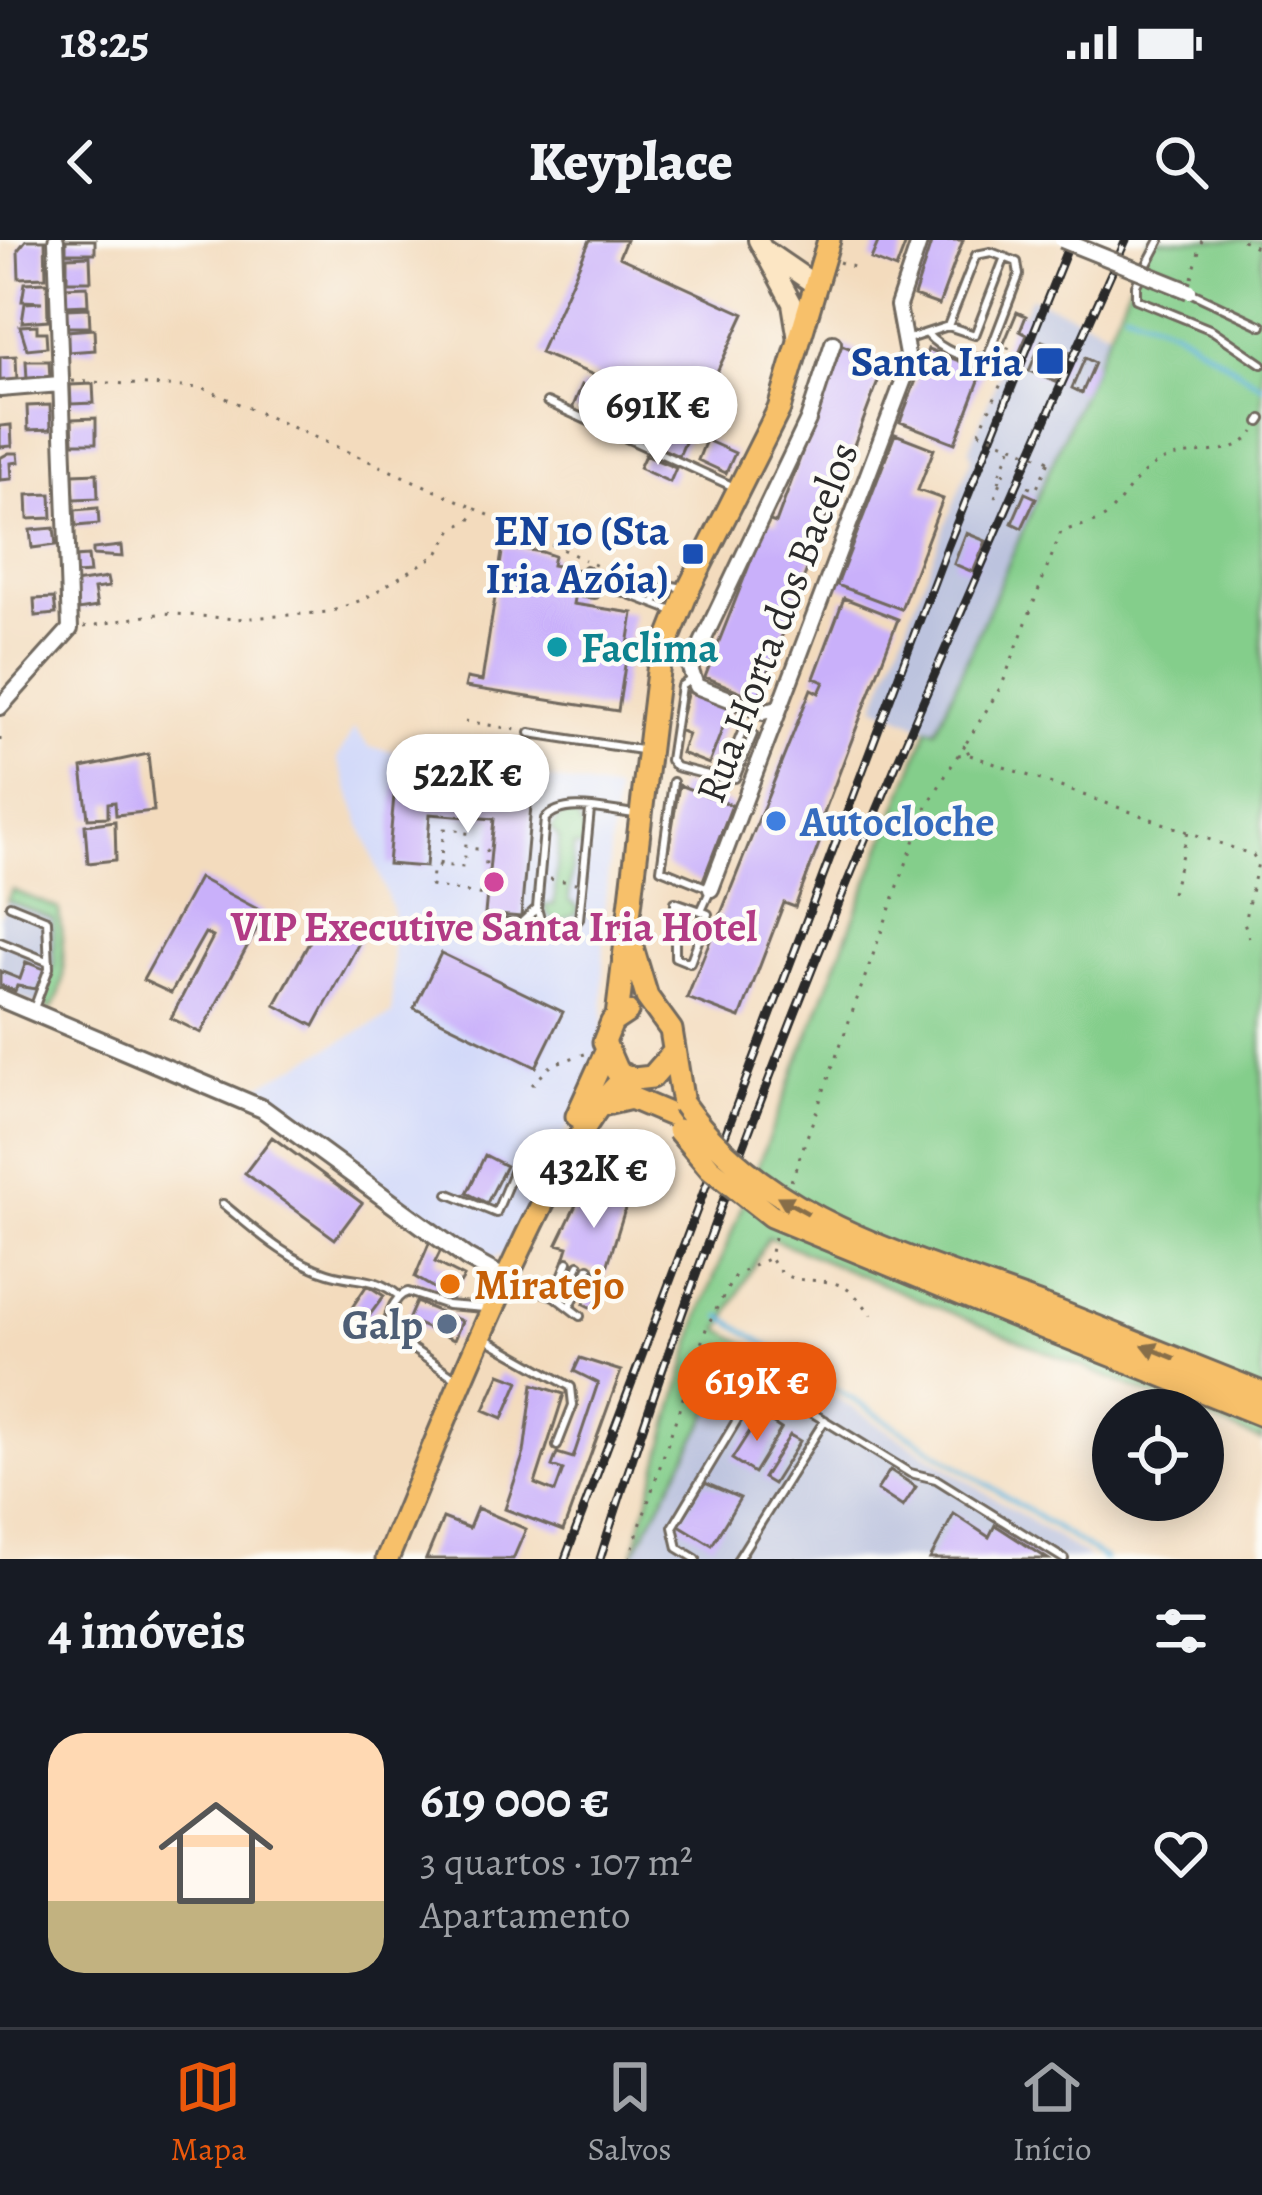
<!DOCTYPE html>
<html lang="pt">
<head>
<meta charset="utf-8">
<style>
	:root { --surface:#171b24; --page:#20242c; --text:#f1f3f6; --muted:#9ea1a6; --line:#363941; --accent:#ea580c }
	body { margin:0; font-family:Alegreya,serif; background:var(--page); color:var(--text); height:100vh; display:flex; flex-direction:column; font-size:45px; white-space:nowrap }
	* { box-sizing:border-box; margin:0 }
	p { font-size:39px; color:var(--muted) }
	.icon { flex:none; width:66px; height:66px; fill:none; stroke:currentColor; stroke-width:2; stroke-linecap:round; stroke-linejoin:round }
	.map { position:relative; height:1319px; overflow:hidden }
	.details { display:flex; flex-direction:column; background:var(--surface); flex:1 }
	.details>* { flex:none }
	.buttons { position:absolute; left:1092px; top:1149px; display:grid; gap:24px }
	.buttons a { display:grid; place-items:center; width:132px; height:132px; border-radius:50%; background:var(--surface); box-shadow:0 6px 30px #0003; font-size:60px }
	.price { position:absolute; translate:-50% -102px; padding:0 27px; border-radius:42px; background:#fff; color:#222; font-size:39px; line-height:78px; filter:drop-shadow(0 3px 6px #0008) }
	.price::after { content:''; position:absolute; left:50%; top:72px; width:36px; height:27px; margin-left:-18px; background:inherit; clip-path:polygon(0 0,100% 0,50% 100%) }
	.price.active { background:var(--accent); color:#fff }
	ul { padding:0; list-style:none }
	li { display:flex; align-items:center; gap:36px; height:300px; padding:0 48px }
	li+li { border-top:3px solid var(--line) }
	li span { display:grid; place-items:center; flex:none; width:336px; height:240px; border-radius:36px; color:#555 }
	li>.icon { margin-inline-start:auto }
	span .icon { width:144px; height:144px; fill:#fffc; stroke-width:1 }
	li b { font-size:51px }
	h2 { display:flex; justify-content:space-between; align-items:center; height:144px; padding:0 48px; font-size:51px }
	.status { display:flex; justify-content:space-between; align-items:center; height:84px; padding:0 60px; background:var(--surface); direction:ltr }
	.status svg { height:33px; fill:currentColor }
	header { display:flex; justify-content:space-between; align-items:center; height:156px; padding:0 48px; background:var(--surface); font-size:54px; font-weight:800 }
	.tab-bar { display:flex; justify-content:space-around; align-items:center; height:168px; border-top:3px solid var(--line); background:var(--surface); font-size:33px; color:var(--muted) }
	.tab-bar a { display:grid; justify-items:center; gap:6px }
	.tab-bar .active { color:var(--accent) }
	.map>svg:first-child { display:block }
	.built { fill:#d2d9f9 }
	.industrial { fill:#bcc3de }
	.green { fill:#84ce8b; stroke:#587c5b; stroke-width:3 }
	.lines { fill:none; stroke-linecap:round; stroke-linejoin:round }
	.stream { stroke:#5fb3db; stroke-width:4.5 }
	.building { fill:#c9b0fa }
	.service-casing { stroke:#71695e; stroke-width:12 }
	.minor-casing { stroke:#71695e; stroke-width:20 }
	.tertiary-casing { stroke:#71695e; stroke-width:22 }
	.secondary-casing { stroke:#71695e; stroke-width:24 }
	.primary-casing { stroke:#71695e; stroke-width:27 }
	.path { stroke:#71695e; stroke-width:3; stroke-dasharray:3 9; stroke-linecap:butt }
	.service { stroke:#fff; stroke-width:6 }
	.minor { stroke:#fff; stroke-width:14 }
	.tertiary { stroke:#fff; stroke-width:16 }
	.secondary { stroke:#fce6c4; stroke-width:18 }
	.primary { stroke:#f7c06b; stroke-width:21 }
	.rail-casing { stroke:#2b2b2b; stroke-width:9 }
	.rail { stroke:#fdfcf7; stroke-width:4.5; stroke-dasharray:14; stroke-linecap:butt }
	.minor-bridge-casing { stroke:#71695e; stroke-width:20; stroke-linecap:butt }
	.primary-bridge-casing { stroke:#71695e; stroke-width:27; stroke-linecap:butt }
	.path-bridge { stroke:#71695e; stroke-width:3; stroke-dasharray:3 9; stroke-linecap:butt }
	.minor-bridge { stroke:#fff; stroke-width:14 }
	.primary-bridge { stroke:#f7c06b; stroke-width:21 }
	.oneway { fill:#876e48 }
	.transit-dot { fill:#1a4fb4; stroke:#fdfcf7; stroke-width:4.5 }
	.culture-dot { fill:#0f9aa8; stroke:#fdfcf7; stroke-width:4.5 }
	.shop-dot { fill:#3f7fe0; stroke:#fdfcf7; stroke-width:4.5 }
	.hotel-dot { fill:#d1479c; stroke:#fdfcf7; stroke-width:4.5 }
	.food-dot { fill:#e8710a; stroke:#fdfcf7; stroke-width:4.5 }
	.service-dot { fill:#5c6f8a; stroke:#fdfcf7; stroke-width:4.5 }
	.labels { text-anchor:middle; stroke-width:9; stroke-linejoin:round; paint-order:stroke }
	.transit-label { font-size:42px; font-weight:bold; fill:#164399; stroke:#fdfcf7; text-anchor:end }
	.street-label { font-size:42px; fill:#2b2b2b; stroke:#fdfcf7 }
	.culture-label { font-size:42px; font-weight:bold; fill:#0d838f; stroke:#fdfcf7; text-anchor:start }
	.shop-label { font-size:42px; font-weight:bold; fill:#366cbe; stroke:#fdfcf7; text-anchor:start }
	.hotel-label { font-size:42px; font-weight:bold; fill:#b23c85; stroke:#fdfcf7 }
	.food-label { font-size:42px; font-weight:bold; fill:#c56008; stroke:#fdfcf7; text-anchor:start }
	.service-label { font-size:42px; font-weight:bold; fill:#4e5e75; stroke:#fdfcf7; text-anchor:end }
</style>
</head>
<body>
<div class="status"><b>18:25</b><svg viewBox="0 0 49 12"><path d="M0 12V9h3v3zM5 12V6h3v6zM10 12V3h3v9zM15 12V0h3v12zM26 1h20v11H26zM47 4h2v5h-2z"/></svg></div>
<header><svg class="icon" aria-label="back" viewBox="0 0 24 24"><path d="M15 5l-7 7 7 7"/></svg>Keyplace<svg class="icon" aria-label="search" viewBox="0 0 24 24"><circle cx="10" cy="10" r="6"/><path d="M15 15l6 6"/></svg></header>
<div class="map">
<svg width="1262" height="1319" viewBox="0 0 1262 1319">
	<rect width="100%" height="100%" fill="#fdfcf7"/>
	<filter id="ink" filterUnits="userSpaceOnUse"><feTurbulence type="fractalNoise" baseFrequency=".00833" numOctaves="2"/><feDisplacementMap in="SourceGraphic" scale="24" xChannelSelector="R" yChannelSelector="G"/><feConvolveMatrix kernelMatrix="1 2 1 2 8 2 1 2 1" color-interpolation-filters="sRGB"/></filter>
	<filter id="wash" filterUnits="userSpaceOnUse"><feTurbulence type="fractalNoise" baseFrequency=".004" numOctaves="4" result="noise"/><feDisplacementMap in="SourceGraphic" scale="48" xChannelSelector="R" yChannelSelector="G"/><feGaussianBlur stdDeviation="2.7" result="paint"/><feColorMatrix in="noise" values="0 0 0 0 0 0 0 0 0 0 0 0 0 0 0 0 0 1.4 0 .05"/><feComposite in="paint" operator="in"/></filter>
	<g filter="url(#wash)">
		<rect width="100%" height="100%" fill="#f3dbbd"/>
		<path class="built" d="M354,488L369,507L616,551L604,672L603,797L582,857L509,1012L493,1018L473,1012L260,857L258,846L392,774L393,672L337,519Z"/>
		<path class="industrial" d="M1030,57L1109,90L935,491L875,466L972,217L969,210L1003,124L997,120L1017,72L1023,73Z
			M12,650L59,669L63,734L58,761L50,770L0,750V678Z
			M791,1129L1091,1319H632L724,1146Z"/>
		<path class="green" d="M1149,0H1262V1201L1203,1177V1170H1187L768,997L720,1089L791,1129L724,1146L633,1315L700,1074L928,488L936,490Z
			M562,575L576,576L584,590L583,608L574,606L569,660L578,667L576,674L559,682L548,676L544,665H554L559,598L551,589Z
			M12,650L59,669C61,699 72,746 50,770L41,762L54,726L53,679L7,661Z"/>
		<g class="lines">
			<path class="stream" d="M1125,70L1176,90L1262,146
				M721,1076L1105,1319"/>
		</g>
		<g id="blocks">
			<path class="building" d="M26,0H45L46,37L19,38L18,10Z
				M66,0H95V13H66Z
				M590,0H626L619,17L744,74L696,177L540,113Z
				M879,0H907L896,29L871,19Z
				M932,0H963L939,65L914,56Z
				M90,16L91,41H67V17Z
				M47,42L48,80L22,82L25,63L42,62L22,61L25,43Z
				M87,46L88,65L65,66L64,47Z
				M89,68L90,87H67L66,69Z
				M1017,72L1026,76L1020,91L1027,95L1014,125L1006,124L997,120Z
				M37,85V92H46L47,107L27,109L20,86Z
				M94,89L95,110L68,112L66,91Z
				M1042,101L1069,112L1056,142L1029,131Z
				M842,105L885,123L758,459L705,437L767,280L776,283Z
				M928,109L983,130L955,203L900,182Z
				M16,116L17,141L0,142V117Z
				M1085,118L1095,123L1082,153L1072,148Z
				M26,121H49L50,139L27,140Z
				M93,144L94,163L71,164L70,145Z
				M582,145L690,191L679,216L572,169Z
				M50,165L51,189L28,190L27,166Z
				M96,178V203H73L72,179Z
				M11,185L12,206L0,207V186Z
				M895,194L934,209L918,250L943,259L901,369L837,345Z
				M706,200L735,213L726,233L698,220Z
				M9,213H18L19,222L11,223L12,239L0,240V218Z
				M645,215L676,228L670,242L639,228Z
				M97,233L98,258L74,259L73,234Z
				M1025,253L1036,258L1022,288L1012,283Z
				M51,254L52,278L28,279L27,255Z
				M98,268L99,284L76,286L75,270Z
				M54,288L56,305L32,308L30,290Z
				M966,293L986,301L973,332L954,324Z
				M121,306L122,317L93,315V309Z
				M503,306L542,312L554,316L552,325L579,330L573,364L633,373L618,471L465,447L467,438L482,441Z
				M88,316L90,333L76,334L74,317Z
				M107,338L109,347L94,349L97,367L78,370L74,343Z
				M54,358L56,374L35,376L34,359Z
				M844,358L898,379L819,586L825,588L795,667L784,663L740,778L687,758L811,449L819,453L824,442L814,438Z
				M688,451L731,466L709,524L681,513L688,494L678,490Z
				M490,497L527,502L523,531L486,526Z
				M148,514L154,571L116,575L115,562L108,563V577L88,578L82,528Z
				M395,544L496,556V551L532,555L521,677L485,674L494,579L430,574L426,627L388,624Z
				M679,545L732,565L702,643L666,626Z
				M115,581L116,620L88,623L85,585Z
				M199,638L265,673L201,793L171,778L213,697L205,693L171,753L143,740Z
				M321,681L360,701L314,786L275,765Z
				M441,713L563,772L536,827L414,768Z
				M26,722L44,729L36,749L17,746L15,751L0,745V731L20,739Z
				M272,897L362,963L335,999L245,933Z
				M621,904L646,908L644,919L619,914Z
				M485,915L506,926L487,963L467,953Z
				M587,942L630,953L594,1069L584,1064L599,1031L564,1020L568,1007L557,1004Z
				M430,1001L441,1010L435,1022L464,1037L451,1058L415,1037Z
				M367,1045L384,1056L369,1076L353,1066Z
				M416,1062L462,1081L454,1100L408,1080Z
				M580,1118L621,1131L563,1291L505,1269L524,1213L533,1144L564,1154L535,1244L555,1252L563,1230L552,1226L557,1213L573,1218L598,1143L574,1131Z
				M500,1134L519,1141L503,1178L484,1170Z
				M760,1175L781,1189L754,1233L732,1219Z
				M790,1195L800,1201L773,1244L763,1238Z
				M890,1230L916,1247L903,1267L877,1250Z
				M705,1243L740,1258L712,1305L679,1285Z
				M477,1268L526,1289L513,1319H426L443,1278L469,1288Z
				M954,1274L989,1297L995,1285L1048,1319H930Z"/>
		</g>
	</g>
	<g filter="url(#ink)">
		<use href="#blocks" fill-opacity="0" stroke="#71695e" stroke-width="3"/>
		<g class="lines">
			<g class="service-casing">
				<path id="service" d="M1160,0L1136,45V59L1212,90L1262,124
					M1192,53L1262,86
					M948,86L975,95L1005,17
					M908,99L948,86L976,15L991,12L1017,22L1019,35L988,116C969,124 939,108 927,94
					M547,162L732,246
					M1260,182L1262,179
					M602,344L595,354L583,353L586,330L602,344L673,371
					M655,361L667,345L684,348
					M690,440L681,446L670,520L676,527L728,540L730,536
					M743,490L753,494L735,538L725,534Z
					M530,493L641,510
					M673,542L661,629L711,649L701,671L708,674L690,723L675,717V662L701,671
					M590,570L579,679L570,691L542,686L537,668L545,579C563,558 608,571 634,574
					M10,665L47,680L49,728L33,771
					M486,681L540,687
					M520,684L537,668
					M0,702L49,722
					M449,954L496,973L521,913
					M223,964C255,990 288,1021 328,1033C356,1042 374,1035 399,1056
					M510,1041L554,1056L580,1076
					M554,1056L568,1022
					M561,1060L579,1025
					M570,1066L589,1028
					M486,1099L571,1147L573,1165L557,1206
					M454,1137L392,1095C383,1082 393,1056 408,1052L447,1065L485,1068
					M696,1319L678,1308L673,1287L743,1170L806,1169L910,1233L936,1239L1064,1319
					M738,1319L825,1180"/>
			</g>
			<g class="minor-casing">
				<path id="minor" d="M0,149L60,144
					M0,467L70,389L56,0
					M778,468L763,472L696,446L690,428L808,180L833,103
					M711,649L909,126L898,66L920,0"/>
			</g>
			<g class="tertiary-casing">
				<path id="tertiary" d="M0,758L263,869L467,1018L509,1041"/>
			</g>
			<g class="secondary-casing">
				<path id="secondary" d="M758,0L792,63L798,100
					M766,11L814,44"/>
			</g>
			<g class="primary-casing">
				<path id="primary" d="M631,704L647,757L671,790L683,864
					M627,772L612,782L604,802L617,832L634,839L652,837L673,813
					M617,777L659,423L688,350L779,169L829,0
					M597,866L631,858L669,874
					M577,876L605,814
					M1057,1071L1262,1153
					M1049,1090L1262,1175
					M387,1319C425,1230 561,879 627,837"/>
			</g>
			<path class="path" d="M1242,0L1262,10
				M839,22L859,29
				M1192,38L1202,0
				M72,141L203,148L475,268
				M979,192L1016,111L1000,105
				M1001,241L997,240L1012,206
				M1028,247L1036,250L1049,221
				M995,257L1007,227
				M593,324L650,350
				M84,387L163,373L236,379L330,372L364,359L438,314L454,287L469,282L476,269L585,320
				M465,481L523,491
				M0,498V507
				M965,505L958,515L969,514L965,505L1002,445L1061,292C1074,286 1095,285 1106,276C1128,256 1136,230 1167,219C1195,208 1236,218 1254,192
				M970,515L1253,615L1258,623L1244,682L1251,704
				M440,625L444,589L467,591L464,627L440,625L432,631L431,646L483,655L487,610L466,608
				M550,639L576,643
				M1172,653L1188,591
				M532,845L553,824L588,813
				M791,941L927,566L958,515
				M774,997L770,1018C787,1049 808,1035 837,1044C851,1048 863,1064 872,1075
				M629,1319L707,1086L735,1035L768,1019
				M794,1319H801"/>
			<use href="#service" class="service"/>
			<use href="#minor" class="minor"/>
			<use href="#tertiary" class="tertiary"/>
			<use href="#secondary" class="secondary"/>
			<use href="#primary" class="primary"/>
			<g class="rail-casing">
				<path id="rail" d="M565,1319L948,305L1071,0
					M600,1319C742,867 932,431 1126,0"/>
			</g>
			<use href="#rail" class="rail"/>
			<g class="minor-bridge-casing">
				<path id="minor-bridge" d="M1062,0L1189,51"/>
			</g>
			<g class="primary-bridge-casing">
				<path id="primary-bridge" d="M683,864C769,986 925,1021 1057,1071
					M678,890L710,928L771,976L1049,1090"/>
			</g>
			<path class="path-bridge" d="M979,192L1049,221"/>
			<use href="#minor-bridge" class="minor-bridge"/>
			<use href="#primary-bridge" class="primary-bridge"/>
		</g>
		<defs><path id="oneway-solid" d="M-6-.8H1V-3.2L6.5 0L1 3.2V.8H-6Z" transform="scale(3)"/></defs>
		<g class="oneway">
			<use href="#oneway-solid" transform="translate(793 965) rotate(-151)"/>
			<use href="#oneway-solid" transform="translate(1159 1112) rotate(-158)"/>
		</g>
	</g>
	<g class="transit-dot">
		<rect x="1035" y="106" width="30" height="30" rx="6"/>
		<rect x="681" y="302" width="24" height="24" rx="6"/>
	</g>
	<circle class="culture-dot" cx="557" cy="407" r="12"/>
	<circle class="shop-dot" cx="776" cy="581" r="12"/>
	<circle class="hotel-dot" cx="494" cy="642" r="12"/>
	<circle class="food-dot" cx="450" cy="1044" r="12"/>
	<circle class="service-dot" cx="447" cy="1084" r="12"/>
	<g class="labels">
		<g class="transit-label">
			<text x="1023" y="136">Santa Iria</text>
			<text x="669" y="305">EN 10 (Sta<tspan x="669" dy="48">Iria Azóia)</tspan></text>
		</g>
		<g class="street-label">
			<text transform="translate(776 382) rotate(-69)" y="15">Rua Horta dos Bacelos</text>
		</g>
		<g class="culture-label">
			<text x="581" y="422">Faclima</text>
		</g>
		<g class="shop-label">
			<text x="800" y="596">Autocloche</text>
		</g>
		<g class="hotel-label">
			<text x="494" y="701">VIP Executive Santa Iria Hotel</text>
		</g>
		<g class="food-label">
			<text x="474" y="1059">Miratejo</text>
		</g>
		<g class="service-label">
			<text x="423" y="1099">Galp</text>
		</g>
	</g>
</svg>
<div class="buttons">
<a><svg class="icon" aria-label="locate" viewBox="0 0 24 24"><circle cx="12" cy="12" r="6"/><path d="M12 2v4M12 18v4M2 12h4M18 12h4"/></svg></a>
</div>
<b class="price" style="left:658px;top:228px">691K €</b>
<b class="price" style="left:468px;top:596px">522K €</b>
<b class="price" style="left:594px;top:991px">432K €</b>
<b class="price active" style="left:757px;top:1204px">619K €</b>
</div>
<section class="details">
<h2>4 imóveis<svg class="icon" aria-label="filters" viewBox="0 0 24 24"><path d="M4 7h16M4 17h16"/><circle cx="9" cy="7" r="2"/><circle cx="15" cy="17" r="2"/></svg></h2>
<ul>
<li><span style="background:linear-gradient(#ffd9b3 70%,#c2b280 0)"><svg class="icon" aria-label="home" viewBox="0 0 24 24"><path d="M3 11l9-7 9 7M6 9v11h12V9"/></svg></span><div><b>619 000 €</b><p>3 quartos · 107 m²</p><p>Apartamento</p></div><svg class="icon" aria-label="heart" viewBox="0 0 24 24"><path d="M12 20l-8-8c-3-5 5-10 8-4 3-6 11-1 8 4z"/></svg></li>
</ul>
</section>
<nav class="tab-bar">
<a class="active"><svg class="icon" aria-label="map" viewBox="0 0 24 24"><path d="M3 6l6-2 6 2 6-2v14l-6 2-6-2-6 2zM9 4v14M15 6v14"/></svg>Mapa</a>
<a><svg class="icon" aria-label="saved" viewBox="0 0 24 24"><path d="M7 4h10v16l-5-4-5 4z"/></svg>Salvos</a>
<a><svg class="icon" aria-label="home" viewBox="0 0 24 24"><path d="M3 11l9-7 9 7M6 9v11h12V9"/></svg>Início</a>
</nav>
</body>
</html>
